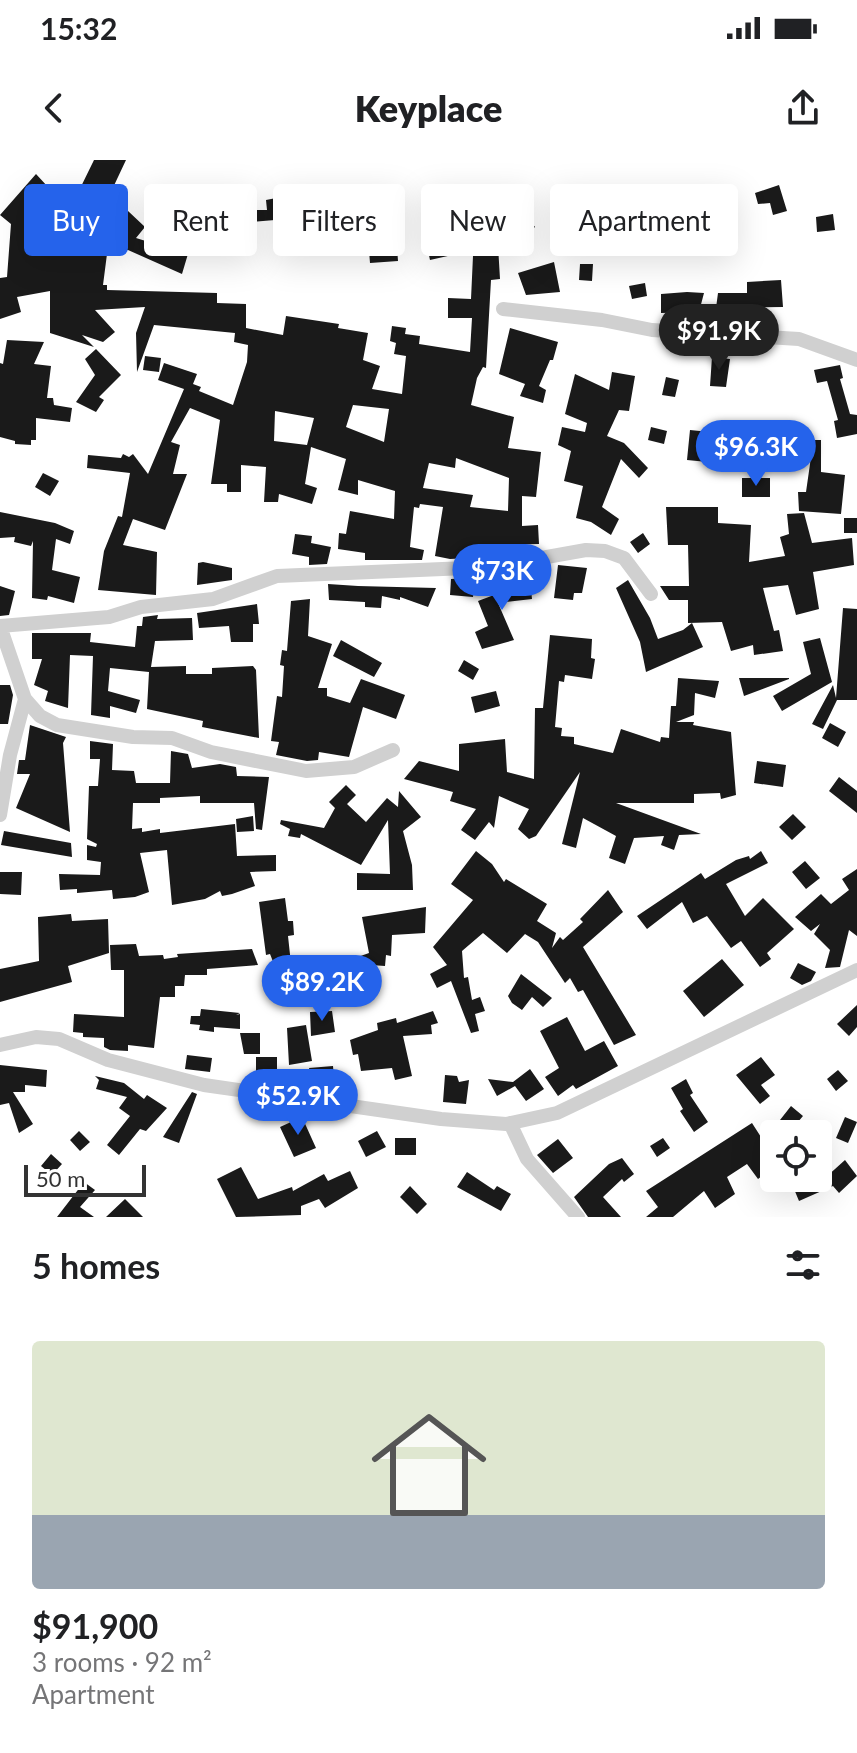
<!DOCTYPE html>
<html lang="en">
<head>
<meta charset="utf-8">
<style>
	:root { --surface:#fff; --page:#f2f2f2; --text:#202124; --muted:#757577; --accent:#2563eb }
	body { margin:0; font-family:Lato,sans-serif; background:var(--page); color:var(--text); height:100vh; display:flex; flex-direction:column; font-size:30px; white-space:nowrap }
	* { box-sizing:border-box; margin:0 }
	p { font-size:26px; color:var(--muted) }
	.icon { flex:none; width:44px; height:44px; fill:none; stroke:currentColor; stroke-width:2; stroke-linecap:round; stroke-linejoin:round }
	.map { position:relative; height:1057px; overflow:hidden }
	.panel { display:flex; flex-direction:column; background:var(--surface); flex:1 }
	.panel>* { flex:none }
	.hud { position:absolute; left:24px; top:24px; width:810px; height:72px; display:flex; gap:16px }
	.buttons { position:absolute; left:760px; top:960px; display:grid; gap:16px }
	.buttons a { display:grid; place-items:center; width:72px; height:72px; border-radius:8px; background:var(--surface); box-shadow:0 8px 32px #0002; font-size:40px }
	.scale { position:absolute; left:24px; bottom:20px; width:122px; box-sizing:border-box; padding-left:8px; border:4px solid #333; border-top:0; font-size:22px; line-height:28px; white-space:nowrap; color:#333; -webkit-text-stroke:6px #fff; paint-order:stroke }
	.price { position:absolute; translate:-50% -68px; padding:0 18px; border-radius:28px; background:var(--accent); color:#fff; font-size:26px; line-height:52px; filter:drop-shadow(0 2px 4px #0008) }
	.price::after { content:''; position:absolute; left:50%; top:48px; width:24px; height:18px; margin-left:-12px; background:inherit; clip-path:polygon(0 0,100% 0,50% 100%) }
	.price.on { background:#222; color:#fff }
	ul { padding:0; list-style:none }
	li { display:grid; align-content:center; gap:16px; height:424px; padding:0 32px }
	li span { display:grid; place-items:center; height:248px; border-radius:8px; color:#555 }
	li>.icon { margin-inline-start:auto }
	span .icon { width:144px; height:144px; fill:#fffc; stroke-width:1 }
	li b { font-size:34px }
	h2 { display:flex; justify-content:space-between; align-items:center; height:96px; padding:0 32px; font-size:34px }
	.tag { padding:0 28px; border-radius:8px; background:var(--surface); box-shadow:0 8px 32px #0002; font-size:28px; line-height:72px }
	.tag.on { background:var(--accent); color:#fff }
	.status { display:flex; justify-content:space-between; align-items:center; height:56px; padding:0 40px; background:var(--surface); direction:ltr }
	.status svg { height:22px; fill:currentColor }
	header { display:flex; justify-content:space-between; align-items:center; height:104px; padding:0 32px; background:var(--surface); font-size:36px; font-weight:800 }
	.map>svg:first-child { display:block }
	.building { fill:#1a1a1a; fill-rule:evenodd }
	.lines { fill:none; stroke-linecap:round; stroke-linejoin:round }
	.street { stroke:#d0d0d0; stroke-width:14 }
</style>
</head>
<body>
<div class="status"><b>15:32</b><svg viewBox="0 0 49 12"><path d="M0 12V9h3v3zM5 12V6h3v6zM10 12V3h3v9zM15 12V0h3v12zM26 1h20v11H26zM47 4h2v5h-2z"/></svg></div>
<header><svg class="icon" aria-label="back" viewBox="0 0 24 24"><path d="M15 5l-7 7 7 7"/></svg>Keyplace<svg class="icon" aria-label="share" viewBox="0 0 24 24"><path d="M12 15V3M7 8l5-5 5 5M5 13v7h14v-7"/></svg></header>
<div class="map">
<svg width="857" height="1057" viewBox="0 0 857 1057">
	<rect width="100%" height="100%" fill="#fff"/>
	<path class="building" d="M94,0H126L110,34L145,67L136,78L175,90L178,65L196,67L182,114L128,90H115L112,96L107,94L103,125H107V130L217,133V143L246,144V168L283,175L286,156L339,164L338,168L368,173L363,200L380,206L372,229L402,234L406,196L394,194L396,183L390,181L392,166L406,168L405,174L420,176L419,184L470,192L472,158H448V138L471,139L473,96L470,91L430,100L427,86L497,69L500,119L491,120L486,208L483,207L477,218L471,245L514,257L508,288L541,292L536,337L522,336V366L538,365L539,384L496,385L494,396L469,393L468,398L450,399L435,396L443,347L420,344L419,348L414,347L410,387L424,390L422,400H365V393L338,389L339,373L346,374L350,351L394,359L395,331L358,320V335L338,330L346,299L311,287L305,324L317,328L312,344L279,334L278,342H264L266,307L241,305V332H227V324H211L220,260L190,248L171,282L180,285L173,314H187L165,370L133,359L123,385L157,392L156,435L98,430L104,391L118,356L122,357L130,313L87,308L88,295L121,298L123,294L129,297L133,294L148,314L184,229L158,220L164,203L197,214L193,224L201,227L199,231L233,245L247,202L248,185L234,182L235,173L154,165L137,212L136,173L145,147L95,150L115,172L103,182L82,175L94,187L50,173V131L17,137L21,152L0,159V118L7,117L11,64L0,55L36,14L48,27L37,36L54,51L32,75L72,78L71,47ZM353,245L389,249L384,282L346,267ZM275,251L314,258L307,285L274,281ZM456,298L509,318L508,351L470,347L473,335L423,328L429,303L455,308Z
		M779,25L787,51L773,55L770,43L758,44L755,33Z
		M358,29V32H395V48H383L387,87H397L398,101L370,103L368,78L331,81L332,86L305,91L299,58L240,63V50H267L266,40L317,30Z
		M506,34L518,63L527,57L535,67L514,82L497,59V67L433,64L434,49L452,50V41H475L476,49Z
		M616,38L655,41L653,55L618,53V56H606L604,39Z
		M597,40L595,64L566,68V48H581V42Z
		M833,54L835,70L817,72L816,57Z
		M220,60H237L234,96L211,93L215,66H220Z
		M554,102L560,132L526,135L518,113Z
		M580,104H593L592,121L579,120Z
		M781,120L783,147L716,148L718,133H747V122Z
		M645,123L647,136L632,139L629,126Z
		M687,132L704,133L699,152L661,153V134Z
		M510,168L558,182L553,200H550L539,226L546,230L543,243L520,236L525,224L499,214Z
		M7,180L44,182L34,204L51,206L47,238H53L54,245L72,248L70,262L36,258V280H31V285L15,284V281L0,277V203L3,204Z
		M96,189L121,215L99,237L104,240L96,252L76,242L95,215L85,199Z
		M145,196L161,198L159,212L143,210Z
		M712,197L730,199L726,227L710,226Z
		M840,205L843,218L840,219L850,254L857,255V274L837,278L834,261L838,260L827,221L817,223L814,210Z
		M612,212L635,216L629,251L619,250L607,276L624,283L648,308L639,318L621,299L602,347L619,359L611,375L591,362L576,358L583,326L564,321L571,291L558,285L562,267L585,272L587,263L565,254L575,214L609,230Z
		M666,217L679,220L675,237L662,235Z
		M651,267L667,271L664,284L648,280Z
		M690,270L719,273L718,303L687,300Z
		M805,280H821V312L845,315L841,354L799,351L798,332H806L811,297H805Z
		M43,313L59,321L50,336L35,327Z
		M742,318H770V337H742Z
		M666,347H718V363L751,365L749,402L785,396L780,377L789,374L787,354L804,353L812,383L852,378L854,405L813,412L819,449L796,455L788,425L763,428L774,471L779,470L783,491L754,495L753,485L731,491L722,462L688,463V440H669L660,426H689L688,385H668Z
		M0,352L55,363L74,371L70,384L56,379L52,410L80,417L74,443L48,436L47,440L32,438L33,381L31,386L14,382L15,377L0,378Z
		M844,358H857V373H844Z
		M643,373L650,384L638,393L630,382Z
		M295,374L312,376L311,383L331,387L327,404L309,405V397L292,394Z
		M203,402L232,408V420L197,425L198,403Z
		M558,405L587,408L582,433H574L573,440L554,438Z
		M529,411L532,439L498,443L514,480L482,489L475,472L488,466L478,441L515,427L513,413Z
		M465,418L475,420L473,437L450,435L451,419Z
		M628,420L650,458L658,479L683,470L692,463L703,487L646,512L640,482L616,428Z
		M328,424L358,426L436,428L428,447L400,437V440L382,436L381,448L365,447V442L329,440Z
		M0,426L15,431L9,455L0,456Z
		M310,439L308,476L332,484L318,528H327V536L350,543L361,519L405,535L396,559L363,547L349,597L319,592L318,600L307,601L276,595L279,582L271,581L277,536L282,537L284,506L280,505L282,490L287,491L291,441Z
		M257,444L259,464H253V482H231L229,466L199,468L197,453Z
		M843,448L857,449V540H837L823,569L812,564L833,525L836,538Z
		M158,455L157,459L192,458L193,480L155,481L151,507L186,506V514H212V508L253,506L256,510L259,578L202,567L203,561L147,549L149,512L110,508L108,531L140,540L136,553L110,546V558L91,555L93,496L70,495L68,548L45,541L48,531L34,525L42,499H32V473H91L90,482L135,487L137,466H142L143,457Z
		M550,475L592,479L591,498L595,499L592,519L565,515L564,522L559,521L555,567L562,568L561,576L574,577V584L613,593L621,569L660,582L661,577L669,578L671,546H676L678,518L719,521L715,538L695,533L694,555L676,562H694L693,565L731,572L736,635L721,639L720,633L694,634V643H616L701,674L679,675L674,690L661,685L664,676L634,678L625,704L609,698L616,676L583,658L576,688L562,684L580,612L536,676L529,679L518,669L529,649L499,636L494,668L489,662L475,680L461,670L476,649L450,641L453,632L404,619L419,601L459,611V584L505,579L507,612L534,619L535,548H543Z
		M820,478L832,522L782,551L773,536L811,514L803,482Z
		M341,480L382,503L374,517L333,496Z
		M464,500L479,509L473,520L458,511Z
		M739,518H789V519L744,536Z
		M0,525H10L13,535L8,564H0Z
		M496,531L500,546L475,553L471,537Z
		M830,563L846,572L838,587L822,578Z
		M30,565L66,577L63,583L70,672L16,648L30,614H17L19,600H25Z
		M90,581L113,584L112,610L134,611L136,623H170L171,591L188,594L192,608L220,604L236,607L237,616L269,617L262,670L256,669L254,643H200V636L160,638V643H133L132,669L142,668V672L160,669V673L235,664L237,696L276,695V711L250,712L255,726L232,734L222,736L220,731L205,739L172,745L167,690L140,693L149,732L135,737L113,739L112,730L77,733V729L60,730L59,714L100,715L101,702L87,700V685L96,687L97,684L87,679L89,626H98L100,599H90Z
		M757,601L786,605L783,627L754,623Z
		M839,617L857,631V653L829,631Z
		M346,625L356,635L347,644L366,662L387,638L398,647L399,631L421,657L403,671L412,705L413,730H357V713L390,714L388,660L361,705L301,674L300,678L288,676L290,669L280,664L281,660L324,668L335,648L329,642Z
		M793,654L806,667L792,680L779,667Z
		M253,656L254,671L237,672L236,659Z
		M4,671L71,683L72,697L1,685Z
		M476,691L492,704L504,722L506,719L547,744L537,761L556,773L552,788L560,777L563,780L583,762L580,759L608,730L623,752L583,787L636,875L614,885L583,830L578,832L570,818L565,823L538,782L525,774L507,793L483,773L462,791L464,818L468,817L472,840L480,837L485,851L475,854L479,871L471,873L451,821L437,828L430,814L447,805L433,787L473,740L451,724Z
		M761,691L768,703L726,724L745,756L763,738L794,769L767,793L771,799L760,807L741,781L731,788L707,756L693,763L682,742L647,769L637,756L701,713L705,719L736,700L749,696L750,699Z
		M805,701L820,718L806,729L792,712Z
		M857,709V776L849,770L840,807L825,808L830,790L814,774L820,764L811,771L795,757L821,734L831,744L849,730L842,719Z
		M0,712H22L21,735L0,734Z
		M285,738L288,761H293L294,775L288,776L292,813L320,802L325,817L306,826L277,829L274,804L270,794L266,795L259,742Z
		M426,747L425,773L392,775L391,796L386,795L385,806L371,805L379,824L358,832L347,804L341,803L369,793L362,757Z
		M71,754L72,761L108,759L109,793L68,806L72,822L0,842V809L39,801L38,757Z
		M136,784L139,796L163,795L164,799L178,797L177,794L252,789L258,805L207,809V815H185L184,826H175V837H160L154,888L128,885V891L110,890L104,887V878L83,877V873L73,872L74,854L124,857V810H111L110,785Z
		M722,799L744,825L704,857L683,831Z
		M798,803L816,812L811,821L802,825L790,818Z
		M521,814L552,838L543,847L532,837L522,850L512,843L508,836Z
		M857,845V867L849,876L837,864Z
		M201,849L240,853L236,855L240,854V869L214,867V872L199,870L200,865L190,864L191,856H200Z
		M332,851L335,872L311,876L310,852Z
		M433,851L438,863L431,865L432,874L403,876L412,916L395,920L392,908L361,911L358,894L353,895L350,880L378,870L377,863L396,858L397,863Z
		M567,857L585,891L604,881L618,906L576,929L573,925L558,936L545,917L559,908L540,871Z
		M306,865L312,901L289,905L287,868Z
		M240,873H260V894H244Z
		M187,895L212,898L210,912L185,909Z
		M256,897H277V922H256Z
		M761,897L775,915L761,925L770,936L760,944L736,915Z
		M0,905L47,910L46,927L25,925V932H13L33,964L19,973L9,943L0,945Z
		M333,906L335,930L314,931L309,908Z
		M530,909L544,929L526,941L515,926L497,936L488,919L513,922Z
		M838,910L848,921L836,931L827,919Z
		M445,915L457,916L459,922L469,920L466,944L443,942Z
		M95,916L124,923L144,939L147,935L167,948L146,971L140,969L119,995L107,985L130,956L119,948L127,937L96,929L99,920Z
		M686,919L693,933L690,935L708,962L694,972L680,951L683,949L671,928Z
		M192,932L197,934L179,983L163,977Z
		M791,946L803,956L792,969L780,960Z
		M302,957L316,988L294,997L280,967Z
		M845,957L857,962L848,983L836,978Z
		M752,963L770,991L774,988V1007L758,1019L747,1004L727,1017L735,1034L715,1048L704,1031L673,1057H646L658,1047L646,1031Z
		M79,971L90,982L80,991L70,980Z
		M377,971L386,987L366,997L358,981Z
		M395,978H416V995H395Z
		M663,978L670,988L657,997L650,986Z
		M558,979L573,998L553,1013L537,995Z
		M51,994L62,1004L52,1015L41,1006Z
		M622,998L634,1014L624,1022L622,1019L603,1037L621,1057H588L574,1037L609,1004Z
		M845,1000L857,1016L839,1033L833,1026L799,1041L794,1029L803,1025L801,1022L825,1018Z
		M241,1007L258,1039L292,1027L293,1031L324,1014L328,1021L350,1011L358,1028L325,1048L319,1039L301,1046V1055L236,1057L217,1019Z
		M467,1012L494,1030L497,1026L511,1034L501,1051L457,1027Z
		M84,1022L95,1030L80,1047L94,1057H57Z
		M410,1026L427,1044L417,1054L400,1037Z
		M125,1039L143,1057H106Z"/>
	<g class="lines">
		<path class="street" d="M503,149L602,160L652,170L799,179L857,200
			M0,466L109,457L141,447L213,439L277,416L490,407L586,390L605,391L624,398L651,434
			M0,466L25,539L40,556L57,565L133,577L172,578L211,592L306,611L354,607L393,590
			M0,655L10,595L25,539
			M0,885L36,877L59,879L108,900L204,925L441,959L506,964L557,953L857,810
			M510,963L527,999L578,1057"/>
	</g>
</svg>
<div class="buttons">
<a><svg class="icon" aria-label="locate" viewBox="0 0 24 24"><circle cx="12" cy="12" r="6"/><path d="M12 2v4M12 18v4M2 12h4M18 12h4"/></svg></a>
</div>
<div class="scale">50 m</div>
<b class="price on" style="left:719px;top:212px">$91.9K</b>
<b class="price" style="left:756px;top:328px">$96.3K</b>
<b class="price" style="left:502px;top:452px">$73K</b>
<b class="price" style="left:322px;top:863px">$89.2K</b>
<b class="price" style="left:298px;top:977px">$52.9K</b>
<div class="hud">
<a class="tag on">Buy</a>
<a class="tag">Rent</a>
<a class="tag">Filters</a>
<a class="tag">New</a>
<a class="tag">Apartment</a>
</div>
</div>
<section class="panel">
<h2>5 homes<svg class="icon" aria-label="filters" viewBox="0 0 24 24"><path d="M4 7h16M4 17h16"/><circle cx="9" cy="7" r="2"/><circle cx="15" cy="17" r="2"/></svg></h2>
<ul>
<li><span style="background:linear-gradient(#dfe7d0 70%,#9aa5b1 0)"><svg class="icon" aria-label="home" viewBox="0 0 24 24"><path d="M3 11l9-7 9 7M6 9v11h12V9"/></svg></span><div><b>$91,900</b><p>3 rooms · 92 m²</p><p>Apartment</p></div></li>
</ul>
</section>
</body>
</html>
